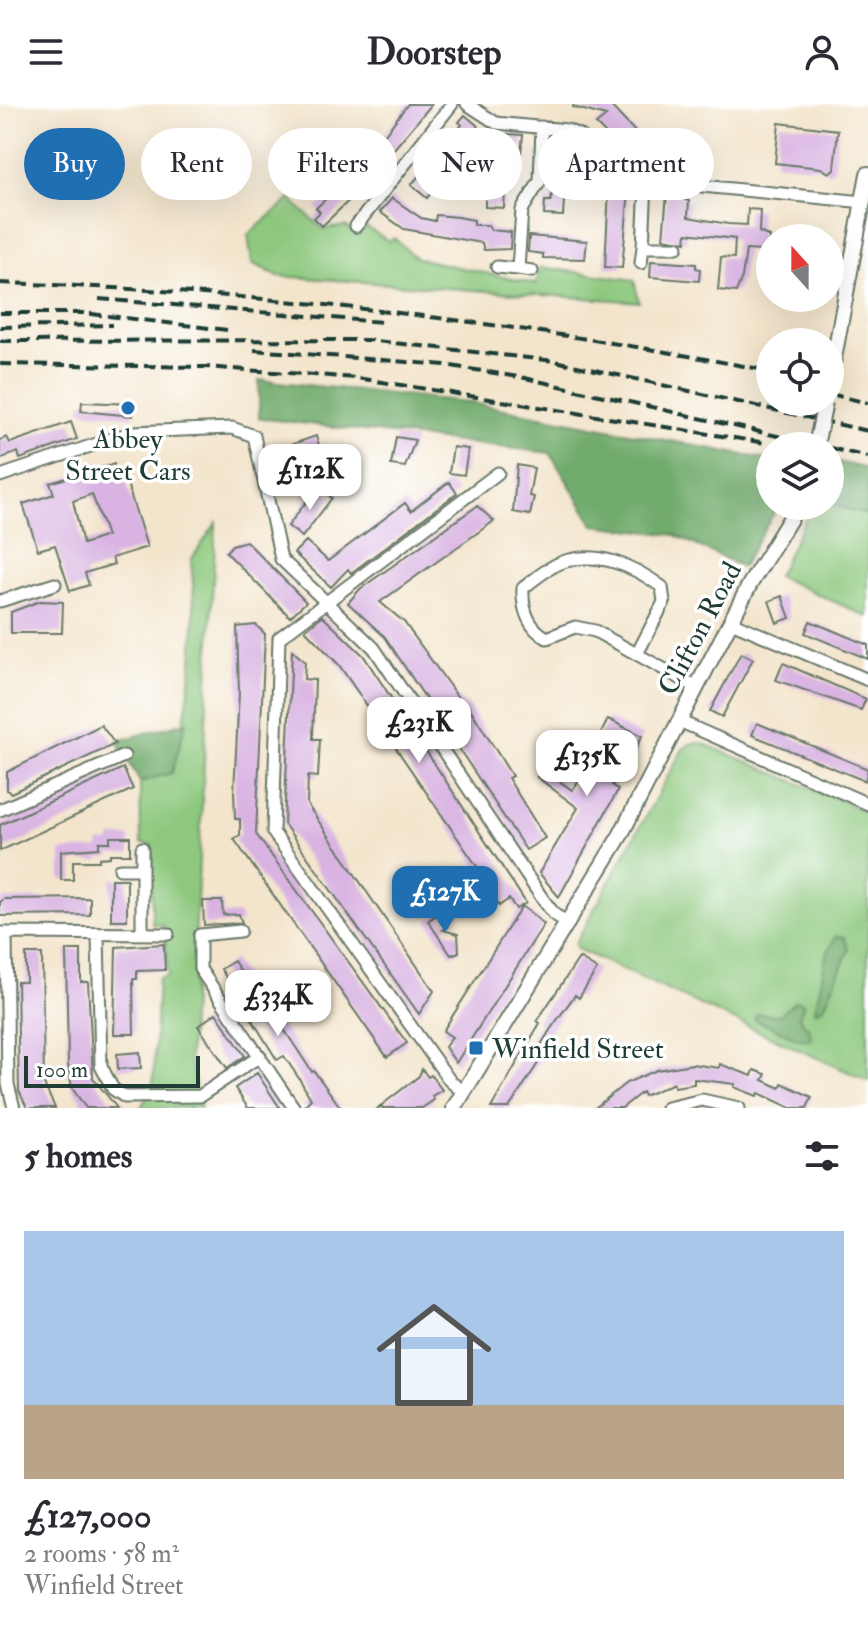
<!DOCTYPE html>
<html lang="en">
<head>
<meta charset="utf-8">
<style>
	:root { --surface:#fff; --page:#f2f2f3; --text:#2b2b33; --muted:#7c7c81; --accent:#1f6fb2 }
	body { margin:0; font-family:"IM FELL Double Pica",serif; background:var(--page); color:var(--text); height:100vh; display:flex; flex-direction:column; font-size:30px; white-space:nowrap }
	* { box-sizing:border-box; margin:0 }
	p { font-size:26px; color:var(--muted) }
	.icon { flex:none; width:44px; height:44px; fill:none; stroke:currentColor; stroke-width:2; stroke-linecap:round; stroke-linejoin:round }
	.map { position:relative; height:1004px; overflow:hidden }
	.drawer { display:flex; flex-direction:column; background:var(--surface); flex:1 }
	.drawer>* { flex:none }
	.top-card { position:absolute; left:24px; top:24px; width:820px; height:72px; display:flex; gap:16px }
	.needle { width:52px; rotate:339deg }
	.buttons { position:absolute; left:756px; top:120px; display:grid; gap:16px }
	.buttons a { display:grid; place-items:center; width:88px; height:88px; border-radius:50%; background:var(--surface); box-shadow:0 8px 32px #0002; font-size:40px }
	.scale { position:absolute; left:24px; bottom:20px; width:176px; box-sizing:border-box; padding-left:8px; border:4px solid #1f3d34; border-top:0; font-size:22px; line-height:28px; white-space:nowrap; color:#1f3d34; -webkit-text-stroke:6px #fff; paint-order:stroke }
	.price { position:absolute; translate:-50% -68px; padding:0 18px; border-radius:16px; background:#fff; color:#222; font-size:26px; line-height:52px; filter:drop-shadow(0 2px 4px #0008) }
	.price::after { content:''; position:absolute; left:50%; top:48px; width:24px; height:18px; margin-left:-12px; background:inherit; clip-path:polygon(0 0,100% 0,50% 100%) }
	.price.selected { background:var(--accent); color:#fff }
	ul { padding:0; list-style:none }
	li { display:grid; align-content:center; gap:16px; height:424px; padding:0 24px }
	li span { display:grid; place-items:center; height:248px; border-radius:0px; color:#555 }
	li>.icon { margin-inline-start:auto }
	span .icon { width:144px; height:144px; fill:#fffc; stroke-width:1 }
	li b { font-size:34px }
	h2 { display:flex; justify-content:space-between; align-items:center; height:96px; padding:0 24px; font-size:34px }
	.tag { padding:0 28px; border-radius:36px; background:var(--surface); box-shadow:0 8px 32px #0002; font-size:28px; line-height:72px }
	.tag.selected { background:var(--accent); color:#fff }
	header { display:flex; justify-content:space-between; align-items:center; height:104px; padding:0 24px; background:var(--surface); font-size:36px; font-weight:700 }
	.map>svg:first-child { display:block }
	.green { fill:#8dc87e; stroke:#568259; stroke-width:2 }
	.forest { fill:#72ac6d; stroke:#487450; stroke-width:2 }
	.building { fill:#d9b4e2; fill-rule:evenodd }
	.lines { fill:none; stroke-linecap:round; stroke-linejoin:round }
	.street-casing { stroke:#697869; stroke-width:15 }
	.secondary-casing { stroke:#697869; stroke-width:18 }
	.street { stroke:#fff; stroke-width:11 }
	.secondary { stroke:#fff; stroke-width:14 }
	.rail { stroke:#1f3d34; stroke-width:4; stroke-dasharray:12 6; stroke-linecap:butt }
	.secondary-bridge-casing { stroke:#697869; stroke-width:18; stroke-linecap:butt }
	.secondary-bridge { stroke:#fff; stroke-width:14 }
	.poi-dot { fill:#1f6fb2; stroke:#fff; stroke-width:3 }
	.labels { text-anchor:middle; stroke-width:7; stroke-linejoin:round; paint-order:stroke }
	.poi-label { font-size:28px; fill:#1f3d34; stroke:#fff }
	.street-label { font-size:28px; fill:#1f3d34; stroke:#fff }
</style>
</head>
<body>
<header><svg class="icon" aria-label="menu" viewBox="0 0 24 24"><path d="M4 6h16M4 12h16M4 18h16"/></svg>Doorstep<svg class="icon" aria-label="person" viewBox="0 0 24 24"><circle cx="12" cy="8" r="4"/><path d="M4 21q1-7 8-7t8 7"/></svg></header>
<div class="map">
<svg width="868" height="1004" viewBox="0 0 868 1004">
	<rect width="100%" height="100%" fill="#fff"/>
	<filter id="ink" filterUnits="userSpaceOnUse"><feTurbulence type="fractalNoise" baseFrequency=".0125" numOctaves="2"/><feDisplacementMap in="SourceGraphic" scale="16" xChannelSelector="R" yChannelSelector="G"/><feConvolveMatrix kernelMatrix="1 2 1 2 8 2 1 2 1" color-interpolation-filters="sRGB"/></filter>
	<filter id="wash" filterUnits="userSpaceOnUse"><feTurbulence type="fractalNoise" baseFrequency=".006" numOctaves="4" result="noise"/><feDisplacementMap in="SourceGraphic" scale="32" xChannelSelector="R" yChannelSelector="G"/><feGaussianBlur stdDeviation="1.8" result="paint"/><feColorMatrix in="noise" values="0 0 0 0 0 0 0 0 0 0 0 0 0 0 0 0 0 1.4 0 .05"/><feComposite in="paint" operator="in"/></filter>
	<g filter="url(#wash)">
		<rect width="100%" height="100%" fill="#f3e5cc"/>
		<path class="green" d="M290,95L323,125L346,122L357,131L366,123L389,137L394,134L416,154L536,180L540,163L634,176L639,198L278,172L252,159L248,131Z
			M830,400L868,411V513L777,472L812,402Z
			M216,419L189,955L201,1004H141L153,980L158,875L168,872L164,822L152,820V741L141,739L140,678L172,668C191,601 199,526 191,456Z
			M692,639H702L868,708V977L577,845L575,840L683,645Z"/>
		<path class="forest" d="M259,276L467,298L770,356V402H778L742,463L675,431L594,421L550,349L259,314Z
			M834,357L868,365V411L830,400V365Z
			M186,618L172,669L140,678L117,637Z
			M836,832L844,833L849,846L824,903L815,907L826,852Z
			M795,897L804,899L799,914L810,926L811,936L798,935L754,915L758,910L780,911Z"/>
		<g id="blocks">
			<path class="building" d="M408,0H432L383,58L380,56L377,59L379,63L358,88L322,122L314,114L320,108L316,104L353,70L376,42L375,34L385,30Z
				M574,0H609L655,49L646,57L638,48L630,54L596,20L606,12L573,3Z
				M465,11L478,22L475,26L490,34L485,45L476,40L465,54L462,52L452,65L454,71H445L427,94L411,81L462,21L459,18Z
				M779,19L838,26L834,65L829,69L821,64L775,59Z
				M507,30L523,31L518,74H514L513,88H505L504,104L485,103V88L493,89V75H499L502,40L506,43Z
				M558,47L578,48L572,97L564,96L563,112L544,111L545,97H551L553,80H556Z
				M609,85H629L622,164L605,163Z
				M667,90L685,91V96L689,97L688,113L728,120L747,121L748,105L760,106L759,128L770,133V158L762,147L746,146L742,173L736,188L718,186L721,153L734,154L735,135L687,129L686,138L663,134Z
				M392,94L421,114L435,117L436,111L458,113L474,116V121H488L491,126L511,128L510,145L484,146L482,139L404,125L380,108Z
				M529,132L587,137L585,155L543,154V150L528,148Z
				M651,157L696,160V164L700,165L699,177L650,173Z
				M82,298L134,300L133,312L81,307Z
				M71,318L77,335L20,355L18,348L0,355V336L7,333L10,339Z
				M316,332L324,356L308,361L306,354L290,359L284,343Z
				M396,333L415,336L405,363L391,361Z
				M453,343L468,345L464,371L449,369Z
				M114,360L117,372L124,370L147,443L112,454L114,460L85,469L89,481L70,487L55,441L38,446L23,400L54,390L50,379ZM92,390L107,432L83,440L73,397Z
				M517,361L534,364L529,392L534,393L530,411L513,408Z
				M449,378L457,389L351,469L348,465L331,483L294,449L306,437L328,457L405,399L411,407Z
				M318,382L332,394L302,433L288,422Z
				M477,402L494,417L380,498L404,518L464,602L467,600L512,672L508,674L545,734L526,746L385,533L348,499L360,485Z
				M246,437L306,498L290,513L226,448L232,441Z
				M782,492L790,514L777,519L769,497Z
				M40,497L63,498L62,529H11V508Z
				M322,512L363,551L526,799L516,805L509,795L499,802L493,793L467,810L457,796L466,790L469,794L489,780L339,561L305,526Z
				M810,517L868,541V555L805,529Z
				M256,521L265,530L256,730L407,939L387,953L234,735L240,731V715H235L234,688L239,588L237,523Z
				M292,546L305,558L304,575L315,576L313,635H320L318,673L308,672L307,700L434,887L419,910L284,720Z
				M741,549L753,555L722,613L710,607Z
				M783,559L866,595L861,606L776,576Z
				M608,615L642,632L624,669L612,681L618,686L559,793L539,769L578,704L537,673L553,654L565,662L555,674L572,686L592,658L578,645L587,635L595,642Z
				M757,619L868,665L865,677L752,631Z
				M101,621L115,640L11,689L7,686V668Z
				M123,664L133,685L0,747V721Z
				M110,733H130V750H110V753L99,754V757H73V776H61V747L99,744V738H110Z
				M111,775H127V816H111Z
				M90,794V811L0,812V798L4,795Z
				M203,797H222L223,811L239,810L242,819L204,821Z
				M522,802L544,820L456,959L445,943L452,933L443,927Z
				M439,809L448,823L443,826L458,830L459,848L451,851L428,817Z
				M164,840L165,866L137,867V875H133L134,930H114L116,843Z
				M66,846H81V878H88L93,974L117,1004H86L72,984L68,961Z
				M26,850H42L44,980L55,1004H27L19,987L17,878H26Z
				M579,854L597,865L579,894L575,891L550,926L538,946L544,950L509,1004H491L540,919L537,917Z
				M234,857L247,877L251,875L312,968L314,967L341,1004H302L311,995L300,976L284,952L277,956L221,865Z
				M216,909L245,952L227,964L198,922Z
				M140,948L141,964L118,965L117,950Z
				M692,960L719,964L720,960L752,972L754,966L766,970L763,976L780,984L782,979L812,993L807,1004H791L759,989L757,992L734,983L735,980L694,975V980L674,983V979L644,992L642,988L622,1004H595L626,979L657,966Z
				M422,965L428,973L431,971L442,986L432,992L434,996L422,1004H378L419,972Z
				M257,969L280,1004H248L235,984Z"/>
		</g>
	</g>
	<g filter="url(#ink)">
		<use href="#blocks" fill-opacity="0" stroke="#697869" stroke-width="2"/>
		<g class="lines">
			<g class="street-casing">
				<path id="street" d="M467,0L496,19L567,26L581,32L620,74L864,98
					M646,78L643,143H677
					M356,122L452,0
					M641,159L643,143
					M497,163L518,165
					M532,167L518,165L522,106L540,77L542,23
					M0,372L133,328L232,324L254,332L281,455L374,544L544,797L555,811L569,819
					M0,497L55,480
					M731,518L868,576
					M637,550L664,498L662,483C634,462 596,445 560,459C547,464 534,476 523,484C522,504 528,524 547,534L575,523L595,527L696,583
					M679,617L868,700
					M0,706L124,652
					M120,765H142
					M240,827L200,831V865L294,1004
					M1,829L168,830
					M6,829L8,980L14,1004
					M142,830V744
					M98,831L101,962L113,985L125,993L200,992L260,952
					M463,988L450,977L273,728L279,534L498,369
					M667,1004L702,996L739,1004"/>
			</g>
			<g class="secondary-casing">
				<path id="secondary" d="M830,276L868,70
					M454,1004L620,732L750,480L798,402"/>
			</g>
			<use href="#street" class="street"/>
			<use href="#secondary" class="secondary"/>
			<path class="rail" d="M0,179C259,187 515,218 770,267
				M99,195L382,218
				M0,209H83L227,226
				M0,223L112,221
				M0,237L367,236L555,257L868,327
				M254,246L445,261L525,274L821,342
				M0,260L205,263L357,274L766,339
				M830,290L868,299
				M830,344L868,353"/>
			<g class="secondary-bridge-casing">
				<path id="secondary-bridge" d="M816,342L825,298"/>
			</g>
			<use href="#secondary-bridge" class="secondary-bridge"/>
		</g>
	</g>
	<g class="poi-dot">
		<circle cx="128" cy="304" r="8"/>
		<rect x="468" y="936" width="16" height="16" rx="4"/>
	</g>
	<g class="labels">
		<g class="poi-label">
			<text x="128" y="344">Abbey<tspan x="128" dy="32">Street Cars</tspan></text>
			<text x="492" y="954" text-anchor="start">Winfield Street</text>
		</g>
		<g class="street-label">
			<text transform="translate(699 524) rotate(-62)" y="10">Clifton Road</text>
		</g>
	</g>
</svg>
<div class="buttons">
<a><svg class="needle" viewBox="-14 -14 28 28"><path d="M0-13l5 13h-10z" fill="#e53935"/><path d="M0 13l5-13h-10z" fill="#7c7c81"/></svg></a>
<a><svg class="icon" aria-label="locate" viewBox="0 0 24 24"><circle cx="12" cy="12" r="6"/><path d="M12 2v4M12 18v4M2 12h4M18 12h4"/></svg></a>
<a><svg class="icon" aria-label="layers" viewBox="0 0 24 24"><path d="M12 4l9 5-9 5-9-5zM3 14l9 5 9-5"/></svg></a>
</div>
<div class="scale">100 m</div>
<b class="price" style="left:310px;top:408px">£112K</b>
<b class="price" style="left:419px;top:661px">£231K</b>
<b class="price" style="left:587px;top:694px">£135K</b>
<b class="price selected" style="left:445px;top:830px">£127K</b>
<b class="price" style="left:278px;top:934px">£334K</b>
<div class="top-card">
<a class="tag selected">Buy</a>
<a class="tag">Rent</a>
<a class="tag">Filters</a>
<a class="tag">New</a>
<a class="tag">Apartment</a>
</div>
</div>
<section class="drawer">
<h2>5 homes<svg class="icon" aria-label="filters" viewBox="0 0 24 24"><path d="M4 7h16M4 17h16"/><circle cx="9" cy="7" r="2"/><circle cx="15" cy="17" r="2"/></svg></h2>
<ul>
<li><span style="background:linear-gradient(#a9c7e8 70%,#b9a48a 0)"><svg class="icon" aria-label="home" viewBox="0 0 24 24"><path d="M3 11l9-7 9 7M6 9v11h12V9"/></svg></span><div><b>£127,000</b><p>2 rooms · 58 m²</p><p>Winfield Street</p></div></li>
</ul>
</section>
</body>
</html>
